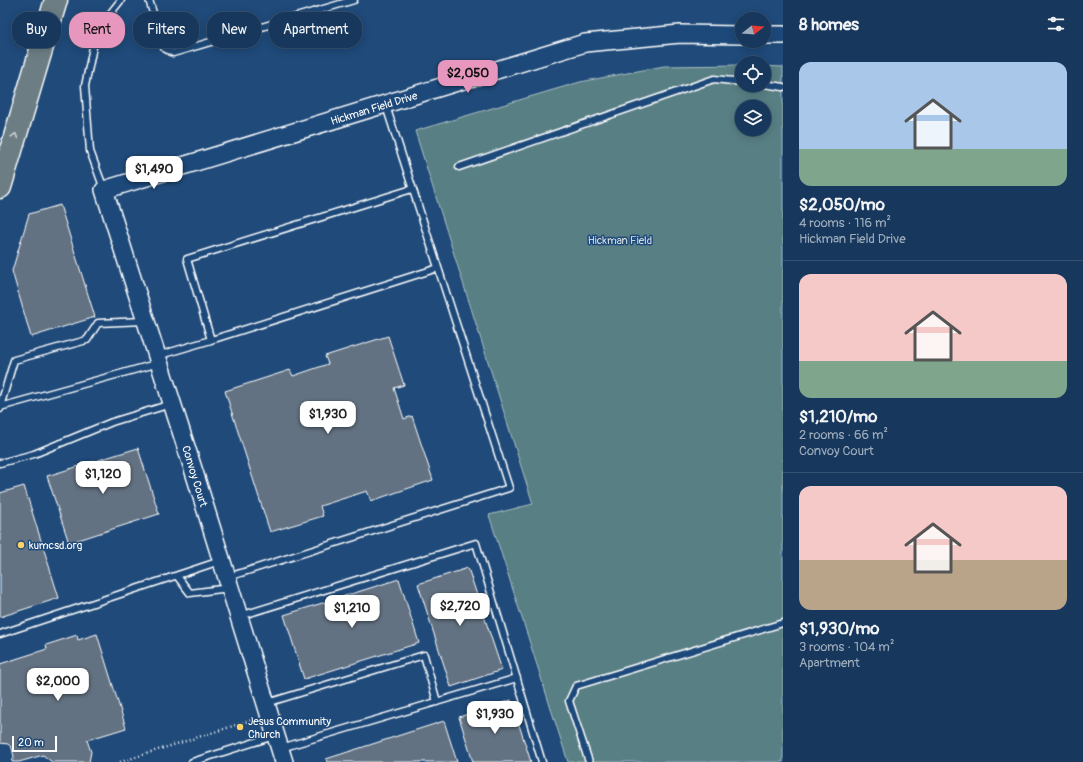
<!DOCTYPE html>
<html lang="en">
<head>
<meta charset="utf-8">
<style>
	:root { --surface:#17385c; --page:#244365; --text:#f1f3f6; --muted:#9eacbb; --line:#365272; --accent:#e797bd }
	body { margin:0; font-family:Pangolin,sans-serif; background:var(--page); color:var(--text); height:100vh; display:flex; flex-direction:column; font-size:15px; white-space:nowrap }
	* { box-sizing:border-box; margin:0 }
	p { font-size:13px; color:var(--muted) }
	.icon { flex:none; width:22px; height:22px; fill:none; stroke:currentColor; stroke-width:2; stroke-linecap:round; stroke-linejoin:round }
	.map { position:relative; flex:1; overflow:hidden }
	.sheet { display:flex; flex-direction:column; background:var(--surface); width:300px }
	.sheet>* { flex:none }
	.top-card { position:absolute; left:12px; top:12px; width:380px; height:36px; display:flex; gap:8px }
	.needle { width:26px; rotate:73deg }
	.controls { position:absolute; left:735px; top:12px; display:grid; gap:8px }
	.controls a { display:grid; place-items:center; width:36px; height:36px; border-radius:50%; background:var(--surface); box-shadow:0 2px 10px #0003,0 0 0 1px var(--line); font-size:20px }
	.scale { position:absolute; left:12px; bottom:10px; width:45px; box-sizing:border-box; padding-left:4px; border:2px solid #fff; border-top:0; font-size:11px; line-height:14px; white-space:nowrap; color:#fff; -webkit-text-stroke:3px #1f4a7a; paint-order:stroke }
	.price { position:absolute; translate:-50% -34px; padding:0 9px; border-radius:8px; background:#fff; color:#222; font-size:13px; line-height:26px; filter:drop-shadow(0 1px 2px #0008) }
	.price::after { content:''; position:absolute; left:50%; top:24px; width:12px; height:9px; margin-left:-6px; background:inherit; clip-path:polygon(0 0,100% 0,50% 100%) }
	.price.current { background:var(--accent); color:#111 }
	ul { padding:0; list-style:none }
	li { display:grid; align-content:center; gap:8px; height:212px; padding:0 16px }
	li+li { border-top:1px solid var(--line) }
	li span { display:grid; place-items:center; height:124px; border-radius:12px; color:#555 }
	li>.icon { margin-inline-start:auto }
	span .icon { width:72px; height:72px; fill:#fffc; stroke-width:1 }
	li b { font-size:17px }
	h2 { display:flex; justify-content:space-between; align-items:center; height:48px; padding:0 16px; font-size:17px }
	.tag { padding:0 14px; border-radius:16px; background:var(--surface); box-shadow:0 2px 10px #0003,0 0 0 1px var(--line); font-size:14px; line-height:36px }
	.tag.current { background:var(--accent); color:#111 }
	main { display:flex; flex:1; min-height:0 }
	.map>svg:first-child { display:block }
	.green { fill:#597f84; stroke:#acbfc2; fill-rule:evenodd }
	.building { fill:#637282; stroke:#fff }
	.lines { fill:none; stroke-linecap:round; stroke-linejoin:round }
	.lane-casing { stroke:#fff; stroke-width:9 }
	.secondary-casing { stroke:#fff; stroke-width:20 }
	.highway-casing { stroke:#fff; stroke-width:25 }
	.path { stroke:#fff; stroke-width:2.5; stroke-dasharray:1 3; stroke-linecap:butt }
	.lane { stroke:#1f4a7a; stroke-width:6 }
	.secondary { stroke:#1f4a7a; stroke-width:17 }
	.highway { stroke:#6c7e84; stroke-width:22 }
	.oneway { stroke:#ccd2d4 }
	.poi-dot { fill:#ffd166; stroke:#1f4a7a; stroke-width:1.5 }
	.labels { text-anchor:middle; stroke-width:3; stroke-linejoin:round; paint-order:stroke }
	.street-label { font-size:11px; fill:#fff; stroke:#1f4a7a }
	.park-label { font-size:11px; fill:#d6dfe0; stroke:#1f4a7a }
	.poi-label { font-size:11px; fill:#fff; stroke:#1f4a7a; text-anchor:start }
</style>
</head>
<body>
<main>
<div class="map">
<svg width="783" height="762" viewBox="0 0 783 762">
	<rect width="100%" height="100%" fill="#1f4a7a"/>
	<filter id="ink" filterUnits="userSpaceOnUse"><feTurbulence type="fractalNoise" baseFrequency=".025" numOctaves="2"/><feDisplacementMap in="SourceGraphic" scale="8" xChannelSelector="R" yChannelSelector="G"/><feConvolveMatrix kernelMatrix="1 2 1 2 8 2 1 2 1" color-interpolation-filters="sRGB"/></filter>
	<g filter="url(#ink)">
		<path class="green" d="M742,65V85H764V66L783,67V762H568L489,515L533,504L415,131L580,82L664,66ZM742,107H764V129H742Z"/>
		<path class="building" d="M60,205L95,317L31,337L12,271L29,214Z
			M388,336L404,385L394,388L404,419L412,416L433,480L371,501L367,491L320,506L323,516L270,532L225,391L290,370L293,376L328,364L325,356Z
			M138,448L159,514L69,543L47,476Z
			M24,486L59,598L0,617V493Z
			M468,568L502,670L451,687L418,584Z
			M399,579L419,643L304,679L284,615Z
			M97,634L126,728L87,740L91,752L89,762H52L43,755L19,762H12L14,757L12,748L8,744L0,743V664L47,649L46,645L77,635L78,640Z
			M511,700L531,762H473L459,717Z
			M444,721L457,762H327L326,759Z"/>
		<g class="lines">
			<g class="lane-casing">
				<path id="lane" d="M149,0L164,48L173,53L354,0
					M764,84L783,87
					M459,167L714,79L742,82
					M104,189L90,151L85,86L93,47L109,15L121,0
					M412,189L187,259L211,340L438,268
					M157,356L211,340
					M0,407L14,360L87,340L98,323L144,321
					M0,409V407L159,363
					M0,463L34,454L112,422L171,404
					M177,576L190,593L229,588
					M228,577L509,488L386,106
					M240,616L476,543L542,762
					M0,634L220,561
					M267,703L424,655L437,702
					M281,748L517,678
					M192,762L274,736
					M589,762L569,701L576,686L783,623"/>
			</g>
			<g class="secondary-casing">
				<path id="secondary" d="M764,35H783
					M284,762L196,478L104,190L585,43L680,34L742,35"/>
			</g>
			<g class="highway-casing">
				<path id="highway" d="M0,187L56,0"/>
			</g>
			<path class="path" d="M120,762L255,719"/>
			<use href="#lane" class="lane"/>
			<use href="#secondary" class="secondary"/>
			<use href="#highway" class="highway"/>
		</g>
		<defs><path id="oneway-chevron" d="M-2-3.5L2.5 0L-2 3.5" fill="none" stroke-width="1.6" stroke-linecap="round" stroke-linejoin="round"/></defs>
		<use class="oneway" href="#oneway-chevron" transform="translate(15 136) rotate(-73)"/>
	</g>
	<g class="poi-dot">
		<circle cx="21" cy="545" r="4"/>
		<circle cx="240" cy="727" r="4"/>
	</g>
	<g class="labels">
		<g class="street-label">
			<text transform="translate(374 108) rotate(-17)" y="4">Hickman Field Drive</text>
			<text transform="translate(195 476) rotate(73)" y="4">Convoy Court</text>
		</g>
		<g class="park-label">
			<text x="620" y="244">Hickman Field</text>
		</g>
		<g class="poi-label">
			<text x="29" y="549">kumcsd.org</text>
			<text x="248" y="725">Jesus Community<tspan x="248" dy="13">Church</tspan></text>
		</g>
	</g>
</svg>
<div class="controls">
<a><svg class="needle" viewBox="-14 -14 28 28"><path d="M0-13l5 13h-10z" fill="#e53935"/><path d="M0 13l5-13h-10z" fill="#9eacbb"/></svg></a>
<a><svg class="icon" aria-label="locate" viewBox="0 0 24 24"><circle cx="12" cy="12" r="6"/><path d="M12 2v4M12 18v4M2 12h4M18 12h4"/></svg></a>
<a><svg class="icon" aria-label="layers" viewBox="0 0 24 24"><path d="M12 4l9 5-9 5-9-5zM3 14l9 5 9-5"/></svg></a>
</div>
<div class="scale">20 m</div>
<b class="price current" style="left:468px;top:94px">$2,050</b>
<b class="price" style="left:154px;top:190px">$1,490</b>
<b class="price" style="left:328px;top:435px">$1,930</b>
<b class="price" style="left:103px;top:495px">$1,120</b>
<b class="price" style="left:460px;top:627px">$2,720</b>
<b class="price" style="left:352px;top:629px">$1,210</b>
<b class="price" style="left:58px;top:702px">$2,000</b>
<b class="price" style="left:495px;top:735px">$1,930</b>
<div class="top-card">
<a class="tag">Buy</a>
<a class="tag current">Rent</a>
<a class="tag">Filters</a>
<a class="tag">New</a>
<a class="tag">Apartment</a>
</div>
</div>
<section class="sheet">
<h2>8 homes<svg class="icon" aria-label="filters" viewBox="0 0 24 24"><path d="M4 7h16M4 17h16"/><circle cx="9" cy="7" r="2"/><circle cx="15" cy="17" r="2"/></svg></h2>
<ul>
<li><span style="background:linear-gradient(#a9c7e8 70%,#7fa58c 0)"><svg class="icon" aria-label="home" viewBox="0 0 24 24"><path d="M3 11l9-7 9 7M6 9v11h12V9"/></svg></span><div><b>$2,050/mo</b><p>4 rooms · 116 m²</p><p>Hickman Field Drive</p></div></li>
<li><span style="background:linear-gradient(#f6c9c9 70%,#7fa58c 0)"><svg class="icon" aria-label="home" viewBox="0 0 24 24"><path d="M3 11l9-7 9 7M6 9v11h12V9"/></svg></span><div><b>$1,210/mo</b><p>2 rooms · 66 m²</p><p>Convoy Court</p></div></li>
<li><span style="background:linear-gradient(#f6c9c9 60%,#b9a48a 0)"><svg class="icon" aria-label="home" viewBox="0 0 24 24"><path d="M3 11l9-7 9 7M6 9v11h12V9"/></svg></span><div><b>$1,930/mo</b><p>3 rooms · 104 m²</p><p>Apartment</p></div></li>
</ul>
</section>
</main>
</body>
</html>
